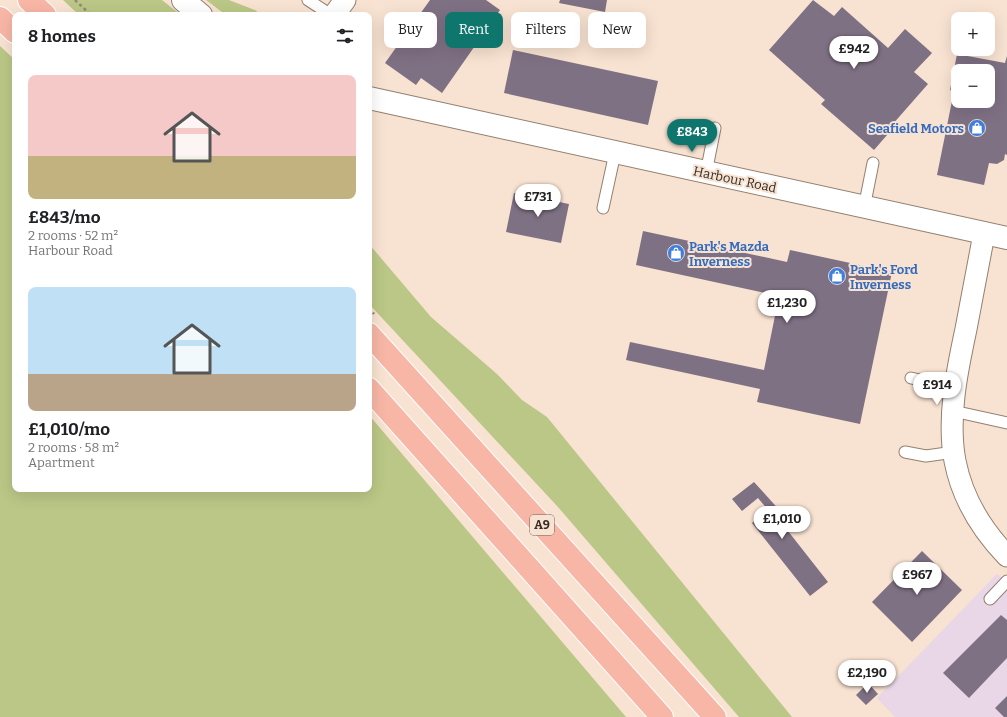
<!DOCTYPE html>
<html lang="en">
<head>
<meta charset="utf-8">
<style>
	:root { --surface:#fff; --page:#f6f6f6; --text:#202124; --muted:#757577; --accent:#0f766e }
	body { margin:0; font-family:Bitter,serif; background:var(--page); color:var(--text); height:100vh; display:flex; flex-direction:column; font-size:15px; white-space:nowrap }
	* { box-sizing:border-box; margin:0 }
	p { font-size:13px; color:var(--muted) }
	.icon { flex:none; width:22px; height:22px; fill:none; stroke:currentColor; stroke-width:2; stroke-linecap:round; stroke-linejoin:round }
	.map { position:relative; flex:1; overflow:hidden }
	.panel { position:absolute; left:12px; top:12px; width:360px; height:480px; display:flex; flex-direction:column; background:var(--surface); border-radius:8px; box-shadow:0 4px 16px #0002 }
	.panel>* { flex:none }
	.top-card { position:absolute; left:384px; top:12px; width:380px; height:36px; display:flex; gap:8px }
	.buttons { position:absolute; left:951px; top:12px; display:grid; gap:8px }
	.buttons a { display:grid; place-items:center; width:44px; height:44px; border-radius:8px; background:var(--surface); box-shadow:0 4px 16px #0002; font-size:20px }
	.price { position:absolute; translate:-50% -34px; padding:0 9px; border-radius:14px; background:#fff; color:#222; font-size:13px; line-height:26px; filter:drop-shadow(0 1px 2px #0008) }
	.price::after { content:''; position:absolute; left:50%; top:24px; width:12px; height:9px; margin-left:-6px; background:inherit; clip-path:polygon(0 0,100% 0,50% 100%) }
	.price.current { background:var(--accent); color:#fff }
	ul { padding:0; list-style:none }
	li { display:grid; align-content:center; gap:8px; height:212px; padding:0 16px }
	li span { display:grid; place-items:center; height:124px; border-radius:8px; color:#555 }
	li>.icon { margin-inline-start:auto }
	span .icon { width:72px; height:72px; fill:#fffc; stroke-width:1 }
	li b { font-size:17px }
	h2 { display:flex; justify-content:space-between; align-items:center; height:48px; padding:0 16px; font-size:17px }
	.tag { padding:0 14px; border-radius:8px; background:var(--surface); box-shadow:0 4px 16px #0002; font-size:14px; line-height:36px }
	.tag.current { background:var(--accent); color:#fff }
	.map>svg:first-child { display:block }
	.industrial { fill:#e9d6e6 }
	.green { fill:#bac786 }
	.building { fill:#7f7184; fill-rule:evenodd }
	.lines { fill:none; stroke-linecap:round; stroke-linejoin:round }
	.service-casing { stroke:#938071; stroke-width:13 }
	.minor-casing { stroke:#938071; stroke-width:23 }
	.tertiary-casing { stroke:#938071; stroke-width:24 }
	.trunk-casing { stroke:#fff; stroke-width:24 }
	.path { stroke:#95867b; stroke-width:2.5; stroke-dasharray:3 3; stroke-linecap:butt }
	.service { stroke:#fff; stroke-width:11 }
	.minor { stroke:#fff; stroke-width:21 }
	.tertiary { stroke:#fff; stroke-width:22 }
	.trunk { stroke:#f8b6a6; stroke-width:22 }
	.labels { text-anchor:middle; stroke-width:4; stroke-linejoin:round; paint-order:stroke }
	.shield { fill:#f8e2d1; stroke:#6f6359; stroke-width:1 }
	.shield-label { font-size:12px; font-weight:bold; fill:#342c26 }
	.shop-label { font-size:13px; font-weight:bold; fill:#366cbe; stroke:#f8e2d1; text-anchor:start }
	.street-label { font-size:13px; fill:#342c26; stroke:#f8e2d1 }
</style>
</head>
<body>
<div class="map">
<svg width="1007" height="717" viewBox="0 0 1007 717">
	<rect width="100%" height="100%" fill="#f8e2d1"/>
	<path class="industrial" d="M997,574L1007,581V717H895L877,698Z"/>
	<path class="green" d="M63,0H162L181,15H79Z
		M206,0H229L257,11L255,15H226Z
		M0,46L15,60V489H369V415L626,717H0Z
		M369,244L431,317L497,374L522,400L547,417L792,717H739L558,507L369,304Z"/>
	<path class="building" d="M430,0H486L500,10L442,93L421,78L416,85L385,63Z
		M560,0H607L605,12L559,3Z
		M813,0L834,16L842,7L888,48L905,29L932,53L914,72L928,84L892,125L894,127L874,150L821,104L825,100L769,50Z
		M513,50L658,81L648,125L504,93Z
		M957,54L1005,63L1007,56V155L1005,154L1004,160L997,164L989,163L984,185L937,175L954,91L950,90ZM958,71H988V101H958Z
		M514,193L569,204L561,243L506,232Z
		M643,231L787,262L790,250L892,272L860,424L757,402L760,389L626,360L630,342L764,370L779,296L636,265Z
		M754,482L782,513L777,517L828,582L810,596L752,523L768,510L758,498L742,511L732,499Z
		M922,551L962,590L912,642L872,602Z
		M1001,615L1007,620V658L969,698L943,673Z
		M868,683L878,694L866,705L856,695Z
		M1007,696V717H1004L995,708Z"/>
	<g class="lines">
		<g class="service-casing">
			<path id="service" d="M308,0L331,15
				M706,173L715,128
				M603,208L615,153
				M864,208L873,163
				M911,378L956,388
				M953,411L1007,423
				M905,452L926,456L954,452
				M990,599L1007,581"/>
		</g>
		<g class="minor-casing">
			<path id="minor" d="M334,15L345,0
				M984,234C978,265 972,297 966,329C957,371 947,418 955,461C962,497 982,530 1007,556"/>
		</g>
		<g class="tertiary-casing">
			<path id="tertiary" d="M183,0L201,15
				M369,98L1007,238"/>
		</g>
		<g class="trunk-casing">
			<path id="trunk" d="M29,0L45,15
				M0,18L15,32
				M369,334L715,717
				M369,389L662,717"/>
		</g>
		<path class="path" d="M75,0L91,15
			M369,308L374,314"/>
		<use href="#service" class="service"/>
		<use href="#minor" class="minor"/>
		<use href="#tertiary" class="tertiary"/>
		<use href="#trunk" class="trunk"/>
	</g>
	<defs>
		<g id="shop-disc" transform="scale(0.9)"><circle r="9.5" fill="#3f7fe0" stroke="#f8e2d1"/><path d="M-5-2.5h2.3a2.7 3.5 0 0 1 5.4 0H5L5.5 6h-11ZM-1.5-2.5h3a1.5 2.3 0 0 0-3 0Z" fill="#fff"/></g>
	</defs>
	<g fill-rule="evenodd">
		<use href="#shop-disc" x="977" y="128"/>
		<use href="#shop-disc" x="676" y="253"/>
		<use href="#shop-disc" x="837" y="276"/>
	</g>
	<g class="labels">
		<rect class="shield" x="530" y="515" width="24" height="20" rx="3"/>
		<g class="shield-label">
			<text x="542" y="529">A9</text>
		</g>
		<g class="shop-label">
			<text x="964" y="133" text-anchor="end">Seafield Motors</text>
			<text x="689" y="251">Park's Mazda<tspan x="689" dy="15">Inverness</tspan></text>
			<text x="850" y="274">Park's Ford<tspan x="850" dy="15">Inverness</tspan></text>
		</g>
		<g class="street-label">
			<text transform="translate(735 179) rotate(12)" y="5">Harbour Road</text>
		</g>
	</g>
</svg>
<div class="buttons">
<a>+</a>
<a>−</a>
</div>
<b class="price" style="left:854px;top:70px">£942</b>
<b class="price current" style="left:692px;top:153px">£843</b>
<b class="price" style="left:538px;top:218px">£731</b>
<b class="price" style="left:787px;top:324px">£1,230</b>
<b class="price" style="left:937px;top:406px">£914</b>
<b class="price" style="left:782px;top:540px">£1,010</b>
<b class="price" style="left:917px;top:596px">£967</b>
<b class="price" style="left:867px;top:694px">£2,190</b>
<div class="top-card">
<a class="tag">Buy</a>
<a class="tag current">Rent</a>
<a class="tag">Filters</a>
<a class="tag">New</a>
</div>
<section class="panel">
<h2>8 homes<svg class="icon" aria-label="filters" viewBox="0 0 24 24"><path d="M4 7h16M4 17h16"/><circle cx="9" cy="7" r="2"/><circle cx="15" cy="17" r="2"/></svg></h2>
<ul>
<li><span style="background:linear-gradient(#f6c9c9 65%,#c2b280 0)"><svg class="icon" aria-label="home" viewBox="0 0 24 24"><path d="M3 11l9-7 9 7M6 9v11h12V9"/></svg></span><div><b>£843/mo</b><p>2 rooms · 52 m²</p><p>Harbour Road</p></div></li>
<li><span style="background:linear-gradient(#bfe0f5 70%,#b9a48a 0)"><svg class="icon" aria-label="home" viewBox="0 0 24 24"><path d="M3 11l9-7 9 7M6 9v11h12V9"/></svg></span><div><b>£1,010/mo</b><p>2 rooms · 58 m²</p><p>Apartment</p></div></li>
</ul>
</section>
</div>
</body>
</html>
